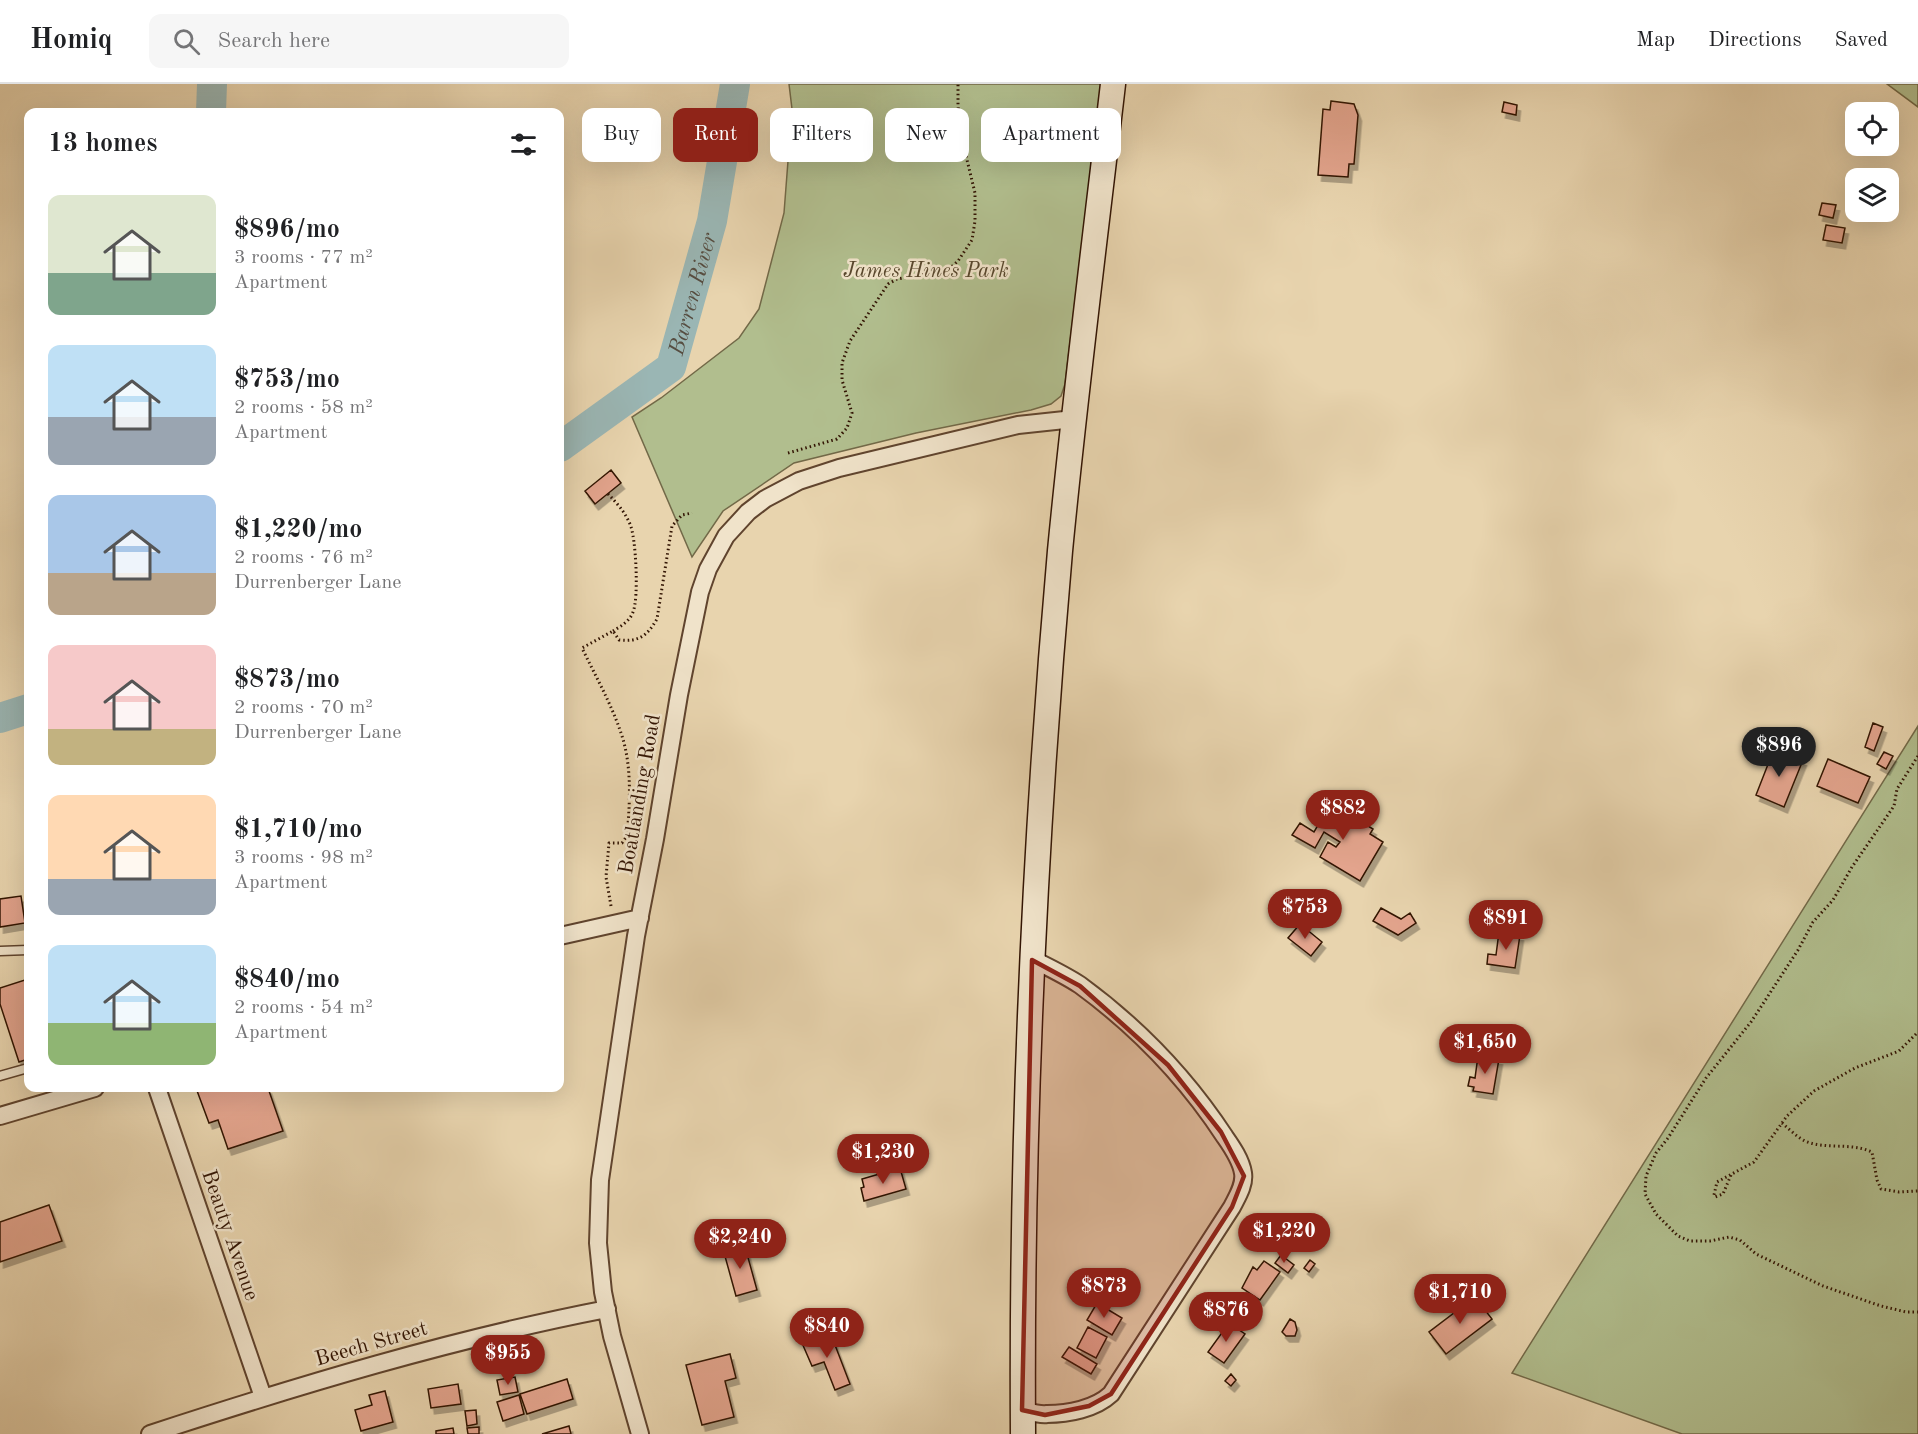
<!DOCTYPE html>
<html lang="en">
<head>
<meta charset="utf-8">
<style>
	:root { --surface:#fff; --page:#f6f6f6; --text:#202124; --muted:#757577; --line:#e0e0e0; --accent:#8f2418 }
	body { margin:0; font-family:"Old Standard TT",serif; background:var(--page); color:var(--text); height:100vh; display:flex; flex-direction:column; font-size:22px; white-space:nowrap }
	* { box-sizing:border-box; margin:0 }
	p { font-size:20px; color:var(--muted) }
	.icon { flex:none; width:33px; height:33px; fill:none; stroke:currentColor; stroke-width:2; stroke-linecap:round; stroke-linejoin:round }
	.map { position:relative; flex:1; overflow:hidden }
	.panel { position:absolute; left:24px; top:24px; width:540px; height:984px; display:flex; flex-direction:column; background:var(--surface); border-radius:12px; box-shadow:0 6px 24px #0002 }
	.panel>* { flex:none }
	.top-card { position:absolute; left:582px; top:24px; width:570px; height:54px; display:flex; gap:12px }
	.fabs { position:absolute; left:1845px; top:18px; display:grid; gap:12px }
	.fabs a { display:grid; place-items:center; width:54px; height:54px; border-radius:12px; background:var(--surface); box-shadow:0 6px 24px #0002; font-size:30px }
	.price { position:absolute; translate:-50% -51px; padding:0 14px; border-radius:21px; background:var(--accent); color:#fff; font-size:20px; line-height:39px; filter:drop-shadow(0 2px 3px #0008) }
	.price::after { content:''; position:absolute; left:50%; top:36px; width:18px; height:14px; margin-left:-9px; background:inherit; clip-path:polygon(0 0,100% 0,50% 100%) }
	.price.on { background:#222; color:#fff }
	ul { padding:0; list-style:none }
	li { display:flex; align-items:center; gap:18px; height:150px; padding:0 24px }
	li span { display:grid; place-items:center; flex:none; width:168px; height:120px; border-radius:12px; color:#555 }
	li>.icon { margin-inline-start:auto }
	span .icon { width:72px; height:72px; fill:#fffc; stroke-width:1 }
	li b { font-size:26px }
	h2 { display:flex; justify-content:space-between; align-items:center; height:72px; padding:0 24px; font-size:26px }
	.tag { padding:0 21px; border-radius:12px; background:var(--surface); box-shadow:0 6px 24px #0002; font-size:21px; line-height:54px }
	.tag.on { background:var(--accent); color:#fff }
	header { display:flex; align-items:center; gap:36px; box-sizing:border-box; height:84px; padding:0 30px; background:var(--surface); border-bottom:2px solid var(--line) }
	header strong { font-size:28px }
	nav { display:flex; gap:33px; margin-inline-start:auto; font-size:21px }
	.search { width:420px; height:54px; background:var(--page); display:flex; align-items:center; gap:15px; box-sizing:border-box; padding:0 21px; border-radius:12px; color:var(--muted); font-size:22px }
	.map>svg:first-child { display:block }
	.green { fill:#b1be8e; stroke:#726948; stroke-width:1.5 }
	.lines { fill:none; stroke-linecap:round; stroke-linejoin:round }
	.river { stroke:#9ab6b4; stroke-width:30 }
	.building { fill:#e3a48d; stroke:#321403; stroke-width:1.5; filter:url(#shadow) }
	.service-casing { stroke:#60442e; stroke-width:11 }
	.minor-casing { stroke:#60442e; stroke-width:20 }
	.secondary-casing { stroke:#321403; stroke-width:27 }
	.path { stroke:#321403; stroke-width:3; stroke-dasharray:1.5 3; stroke-linecap:butt }
	.service { stroke:#f0e3ca; stroke-width:8 }
	.minor { stroke:#f0e3ca; stroke-width:16 }
	.secondary { stroke:#f0e3ca; stroke-width:24 }
	.marked { fill:#8f2418; fill-opacity:0.2; stroke:#8f2418; stroke-width:4.5; stroke-linejoin:round }
	.labels { text-anchor:middle; stroke-width:5; stroke-linejoin:round; paint-order:stroke }
	.park-label { font-size:21px; font-style:italic; fill:#58472d; stroke:#f0e3ca }
	.street-label { font-size:21px; fill:#321403; stroke:#f0e3ca }
	.water-label { font-size:22px; font-style:italic; fill:#564d41; stroke:#f0e3ca }
</style>
</head>
<body>
<header>
<strong>Homiq</strong>
<div class="search"><svg class="icon" aria-label="search" viewBox="0 0 24 24"><circle cx="10" cy="10" r="6"/><path d="M15 15l6 6"/></svg>Search here</div>
<nav><a>Map</a><a>Directions</a><a>Saved</a></nav>
</header>
<div class="map">
<svg width="1918" height="1350" viewBox="0 0 1918 1350">
	<defs>
		<filter id="shadow"><feDropShadow dx="3.5" dy="6" stdDeviation="0" flood-color="#0004"/></filter>
	</defs>
	<rect width="100%" height="100%" fill="#e8d4ae"/>
	<filter id="stains"><feTurbulence type="fractalNoise" baseFrequency=".00333" numOctaves="4"/><feColorMatrix values="0 0 0 0 .2 0 0 0 0 .09 0 0 0 0 .02 0 0 0 .5 -.17"/></filter>
	<radialGradient id="worn" r=".72"><stop offset=".6" stop-color="#630" stop-opacity="0"/><stop offset="1" stop-color="#630" stop-opacity=".3"/></radialGradient>
	<path class="green" d="M789,0H1101L1065,300L1061,312L1051,320L1031,326L916,349L794,379L723,427L692,473L632,333L661,314L739,254L759,225L784,129L792,25Z
		M1887,0H1918V23Z
		M1918,642V1350H1682L1512,1289Z"/>
	<g class="lines">
		<g class="river">
			<path d="M211,28L212,0"/>
			<path id="s1" d="M560,363L671,283L712,137L735,0"/>
			<path d="M0,634L28,625"/>
		</g>
	</g>
	<path class="building" d="M1331,17L1354,20L1358,31L1354,80H1349L1348,93L1318,91L1323,25L1330,26Z
		M1504,18L1517,21L1516,31L1502,28Z
		M1822,119L1836,121L1833,134L1819,131Z
		M1826,141L1845,144L1842,159L1823,156Z
		M611,386L621,399L595,420L585,407Z
		M1873,639L1883,643L1874,667L1865,663Z
		M1774,665L1803,676L1784,723L1756,711Z
		M1884,668L1893,672L1886,685L1877,680Z
		M1828,675L1870,693L1858,719L1817,702Z
		M1331,719L1373,745L1370,750L1383,758L1360,797L1320,773L1328,758L1336,763L1340,758L1324,748L1315,764L1292,751L1300,739L1314,748Z
		M21,812L25,839L0,843V815Z
		M1381,824L1401,835L1410,829L1416,839L1398,851L1373,837Z
		M1300,840L1322,858L1311,872L1288,854Z
		M1499,848L1520,851L1515,884L1487,880L1488,870L1496,871Z
		M28,895V975L19,978L0,920V904Z
		M1501,962L1513,963L1512,971L1500,970Z
		M1478,972L1499,975L1493,1010L1473,1007L1474,1003L1468,1002L1470,993L1475,994Z
		M196,1004H268L283,1047L228,1065L218,1036L209,1039Z
		M900,1084L906,1105L864,1117L861,1104L864,1103L862,1095Z
		M49,1121L62,1157L0,1178V1138Z
		M744,1159L757,1206L736,1212L723,1165Z
		M1281,1171L1294,1181L1288,1189L1275,1179Z
		M1310,1176L1315,1180L1309,1188L1304,1184Z
		M1264,1177L1280,1188L1260,1216L1242,1204L1253,1183L1257,1186Z
		M1475,1213L1492,1235L1446,1270L1429,1248Z
		M1097,1219L1122,1234L1112,1251L1087,1236Z
		M1290,1235L1295,1238L1297,1246L1295,1252H1286L1282,1248Z
		M1229,1239L1245,1250L1224,1279L1208,1268Z
		M1088,1243L1107,1253L1096,1274L1077,1264Z
		M830,1248L850,1300L835,1306L824,1278L812,1282L802,1259Z
		M1069,1263L1097,1280L1091,1290L1062,1273Z
		M730,1270L736,1294L725,1297L734,1333L702,1341L686,1281Z
		M1231,1290L1236,1296L1231,1302L1225,1297Z
		M515,1293L518,1308L500,1311L497,1296Z
		M567,1295L573,1315L527,1330L520,1310Z
		M458,1300L461,1320L431,1324L428,1305Z
		M385,1307L393,1338L361,1347L355,1326L372,1321L369,1311Z
		M519,1311L524,1330L503,1337L497,1318Z
		M476,1326L477,1340L467,1342L465,1327Z
		M569,1342L571,1350H542Z
		M479,1343V1350H468L467,1344Z
		M453,1344L454,1350H436V1347Z"/>
	<g class="lines">
		<g class="service-casing">
			<path id="service" d="M0,867L28,866
				M0,992L28,984"/>
		</g>
		<g class="minor-casing">
			<path id="minor" d="M560,852L640,834
				M157,1004L263,1313
				M0,1032L95,1004
				M1022,1326C1030,1328 1039,1331 1047,1330C1068,1330 1095,1325 1111,1310L1232,1123C1237,1113 1245,1101 1243,1089C1241,1076 1232,1063 1225,1053C1187,995 1136,942 1080,901C1065,891 1048,883 1032,875
				M150,1350C300,1301 452,1255 607,1225
				M640,1350L612,1252L603,1208L598,1159L600,1096L636,852L655,755L679,611L700,508L708,485L726,452L748,428L765,415L799,397L839,384L1018,341L1074,335"/>
		</g>
		<g class="secondary-casing">
			<path id="secondary" d="M1023,1350C1021,1055 1034,760 1060,467C1075,311 1095,155 1113,0"/>
		</g>
		<path class="path" d="M788,369L837,355L847,344L852,329L842,296V279L850,257L888,200L897,195L948,186L958,177L972,156L975,137V109L961,51L958,22V0
			M608,410C616,418 625,428 630,440C636,453 639,514 633,528C630,537 621,542 613,547
			M1918,672L1897,705L1894,722L1852,783L1833,816L1813,838L1798,866L1751,938L1706,994L1668,1054L1656,1069L1646,1092L1645,1110L1656,1130L1678,1152L1690,1157H1710L1729,1153L1740,1156L1756,1170L1823,1202L1881,1222L1906,1228H1918
			M611,822L606,793L609,759H622L627,752C630,720 632,683 622,652C612,621 596,593 582,564L613,547L619,556C639,558 647,552 657,535L672,442L682,431L692,429
			M1782,1039C1789,1045 1797,1053 1805,1057C1826,1066 1850,1058 1872,1068L1877,1096L1881,1105L1899,1108L1918,1107
			M1731,1091L1723,1110L1715,1113L1714,1111L1717,1098L1754,1078L1787,1032L1814,1007L1855,984L1899,967L1918,948"/>
		<use href="#service" class="service"/>
		<use href="#minor" class="minor"/>
		<use href="#secondary" class="secondary"/>
	</g>
	<path class="marked" d="M1032,876L1080,902L1168,981L1221,1048L1244,1092L1232,1123L1111,1310L1089,1322L1045,1331L1022,1326Z"/>
	<g class="labels">
		<g class="park-label">
			<text x="926" y="193">James Hines Park</text>
		</g>
		<g class="street-label">
			<text transform="translate(639 710) rotate(-80)" y="7">Boatlanding Road</text>
			<text transform="translate(231 1151) rotate(71)" y="7">Beauty Avenue</text>
			<text transform="translate(371 1259) rotate(-16)" y="7">Beech Street</text>
		</g>
		<g class="water-label">
			<text dy="8" stroke="none"><textPath href="#s1" startOffset="213">Barren River</textPath></text>
		</g>
	</g>
	<rect width="100%" height="100%" filter="url(#stains)"/>
	<rect width="100%" height="100%" fill="url(#worn)"/>
</svg>
<div class="fabs">
<a><svg class="icon" aria-label="locate" viewBox="0 0 24 24"><circle cx="12" cy="12" r="6"/><path d="M12 2v4M12 18v4M2 12h4M18 12h4"/></svg></a>
<a><svg class="icon" aria-label="layers" viewBox="0 0 24 24"><path d="M12 4l9 5-9 5-9-5zM3 14l9 5 9-5"/></svg></a>
</div>
<b class="price on" style="left:1779px;top:694px">$896</b>
<b class="price" style="left:1343px;top:757px">$882</b>
<b class="price" style="left:1305px;top:856px">$753</b>
<b class="price" style="left:1506px;top:867px">$891</b>
<b class="price" style="left:1485px;top:991px">$1,650</b>
<b class="price" style="left:883px;top:1101px">$1,230</b>
<b class="price" style="left:1284px;top:1180px">$1,220</b>
<b class="price" style="left:740px;top:1186px">$2,240</b>
<b class="price" style="left:1104px;top:1235px">$873</b>
<b class="price" style="left:1460px;top:1241px">$1,710</b>
<b class="price" style="left:1226px;top:1259px">$876</b>
<b class="price" style="left:827px;top:1275px">$840</b>
<b class="price" style="left:508px;top:1302px">$955</b>
<div class="top-card">
<a class="tag">Buy</a>
<a class="tag on">Rent</a>
<a class="tag">Filters</a>
<a class="tag">New</a>
<a class="tag">Apartment</a>
</div>
<section class="panel">
<h2>13 homes<svg class="icon" aria-label="filters" viewBox="0 0 24 24"><path d="M4 7h16M4 17h16"/><circle cx="9" cy="7" r="2"/><circle cx="15" cy="17" r="2"/></svg></h2>
<ul>
<li><span style="background:linear-gradient(#dfe7d0 65%,#7fa58c 0)"><svg class="icon" aria-label="home" viewBox="0 0 24 24"><path d="M3 11l9-7 9 7M6 9v11h12V9"/></svg></span><div><b>$896/mo</b><p>3 rooms · 77 m²</p><p>Apartment</p></div></li>
<li><span style="background:linear-gradient(#bfe0f5 60%,#9aa5b1 0)"><svg class="icon" aria-label="home" viewBox="0 0 24 24"><path d="M3 11l9-7 9 7M6 9v11h12V9"/></svg></span><div><b>$753/mo</b><p>2 rooms · 58 m²</p><p>Apartment</p></div></li>
<li><span style="background:linear-gradient(#a9c7e8 65%,#b9a48a 0)"><svg class="icon" aria-label="home" viewBox="0 0 24 24"><path d="M3 11l9-7 9 7M6 9v11h12V9"/></svg></span><div><b>$1,220/mo</b><p>2 rooms · 76 m²</p><p>Durrenberger Lane</p></div></li>
<li><span style="background:linear-gradient(#f6c9c9 70%,#c2b280 0)"><svg class="icon" aria-label="home" viewBox="0 0 24 24"><path d="M3 11l9-7 9 7M6 9v11h12V9"/></svg></span><div><b>$873/mo</b><p>2 rooms · 70 m²</p><p>Durrenberger Lane</p></div></li>
<li><span style="background:linear-gradient(#ffd9b3 70%,#9aa5b1 0)"><svg class="icon" aria-label="home" viewBox="0 0 24 24"><path d="M3 11l9-7 9 7M6 9v11h12V9"/></svg></span><div><b>$1,710/mo</b><p>3 rooms · 98 m²</p><p>Apartment</p></div></li>
<li><span style="background:linear-gradient(#bfe0f5 65%,#8fb573 0)"><svg class="icon" aria-label="home" viewBox="0 0 24 24"><path d="M3 11l9-7 9 7M6 9v11h12V9"/></svg></span><div><b>$840/mo</b><p>2 rooms · 54 m²</p><p>Apartment</p></div></li>
</ul>
</section>
</div>
</body>
</html>
